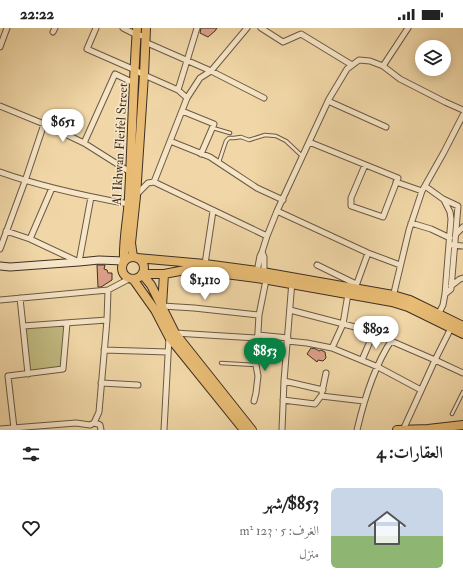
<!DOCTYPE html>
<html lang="ar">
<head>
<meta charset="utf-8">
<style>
	:root { --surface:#fff; --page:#f2f2f2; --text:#222; --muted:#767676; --line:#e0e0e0; --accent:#0b8043 }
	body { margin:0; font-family:"IM FELL Double Pica",Amiri,serif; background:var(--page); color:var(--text); direction:rtl; height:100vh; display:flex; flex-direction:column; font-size:15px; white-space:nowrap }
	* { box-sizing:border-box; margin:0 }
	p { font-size:13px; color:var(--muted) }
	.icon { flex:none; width:22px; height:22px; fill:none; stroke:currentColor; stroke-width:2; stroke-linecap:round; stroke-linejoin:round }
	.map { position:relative; height:402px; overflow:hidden; direction:ltr }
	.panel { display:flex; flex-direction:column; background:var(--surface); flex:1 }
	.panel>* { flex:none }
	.fabs { position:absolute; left:415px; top:12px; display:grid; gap:8px }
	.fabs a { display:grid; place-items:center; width:36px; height:36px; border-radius:50%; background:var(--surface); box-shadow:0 2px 10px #0003; font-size:20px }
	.price { position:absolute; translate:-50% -34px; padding:0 9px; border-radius:14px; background:#fff; color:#222; font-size:13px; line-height:26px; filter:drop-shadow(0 1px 2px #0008) }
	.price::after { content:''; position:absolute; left:50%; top:24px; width:12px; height:9px; margin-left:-6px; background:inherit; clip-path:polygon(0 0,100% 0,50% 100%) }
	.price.on { background:var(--accent); color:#fff }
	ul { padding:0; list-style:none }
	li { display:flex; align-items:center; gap:12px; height:100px; padding:0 20px }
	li+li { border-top:1px solid var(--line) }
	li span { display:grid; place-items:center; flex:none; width:112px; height:80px; border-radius:6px; color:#555 }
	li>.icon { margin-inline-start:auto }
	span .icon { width:48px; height:48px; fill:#fffc; stroke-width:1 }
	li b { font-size:17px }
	h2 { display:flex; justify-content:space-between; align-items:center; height:48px; padding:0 20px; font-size:17px }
	.status { display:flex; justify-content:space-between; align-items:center; height:28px; padding:0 20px; background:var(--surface); direction:ltr }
	.status svg { height:11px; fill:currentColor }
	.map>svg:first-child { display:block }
	.green { fill:#c2bc82; stroke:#807654 }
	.building { fill:#dda089; stroke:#3e2f25 }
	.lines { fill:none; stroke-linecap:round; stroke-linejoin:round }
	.lane-casing { stroke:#6b5946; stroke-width:4.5 }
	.street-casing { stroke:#6b5946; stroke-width:7 }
	.secondary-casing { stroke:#3e2f25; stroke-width:9 }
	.primary-casing { stroke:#3e2f25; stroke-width:10 }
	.lane { stroke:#f6e5c6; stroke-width:2.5 }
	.street { stroke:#f6e5c6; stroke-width:5 }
	.secondary { stroke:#f6e5c6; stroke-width:7 }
	.primary { stroke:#e8bc74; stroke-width:8 }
	.labels { text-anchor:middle; stroke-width:3; stroke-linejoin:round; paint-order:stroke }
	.street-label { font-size:13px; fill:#3e2f25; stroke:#f6e5c6 }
</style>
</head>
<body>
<div class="status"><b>22:22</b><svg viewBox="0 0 49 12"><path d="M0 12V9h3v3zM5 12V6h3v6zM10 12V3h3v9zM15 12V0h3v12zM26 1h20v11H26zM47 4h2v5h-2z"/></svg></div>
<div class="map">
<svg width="463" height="402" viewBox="0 0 463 402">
	<rect width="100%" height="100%" fill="#f1d7a7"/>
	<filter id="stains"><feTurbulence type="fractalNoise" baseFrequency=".005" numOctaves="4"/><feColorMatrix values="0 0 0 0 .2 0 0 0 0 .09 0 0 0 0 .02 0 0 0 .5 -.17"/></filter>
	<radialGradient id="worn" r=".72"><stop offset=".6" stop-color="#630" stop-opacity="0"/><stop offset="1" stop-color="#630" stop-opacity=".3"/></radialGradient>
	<path class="green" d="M64,297L62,340L29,344L25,300Z"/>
	<path class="building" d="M201,0H217L215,3L208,9L200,5Z
		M97,237H105L104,241L107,242L108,245H112V252L101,259H98Z
		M311,320L316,321L319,323L321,322L325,324L326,330L323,333L318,332L317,334L307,326Z"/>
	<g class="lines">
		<g class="lane-casing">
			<path id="lane" d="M213,100L230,105
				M219,134L226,113L229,110H234L241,109L249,112L265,107L276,108L286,113L302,128
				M221,335L255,337
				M452,386L463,364"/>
		</g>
		<g class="street-casing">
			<path id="street" d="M96,0L87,21L135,42L144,47L178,62L187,70
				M123,0L137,7L145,8
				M261,0L283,14L301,6L352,37
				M53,4L55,0
				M145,14L211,43L264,70
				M0,19L7,0
				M383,38L408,0
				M178,62L197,0
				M328,73L386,99
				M0,78L44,96L84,115L130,144
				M182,83L214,96L201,126
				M170,113L210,129L257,160L283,172
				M309,114L398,150L383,189L351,178V170L365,137
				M84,115L115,46L134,55
				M0,144C42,159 85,168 129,176
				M154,154L267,208
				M396,154L422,163
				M425,158L443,171L458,178L451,261L445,266
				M136,167L148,155L154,154L187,70L200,50L211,43L247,0
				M277,183L368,225L400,237
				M411,195L431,201L450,210
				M6,203L30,211L79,234L91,169
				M456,206L463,199
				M30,211L52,160
				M452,217L463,218
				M0,221L25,153L44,96
				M262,224L264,229V247
				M205,236L213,183
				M317,237L356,256
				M257,244L260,228L262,224L267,208L277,183L329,71L347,41L359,32L370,33L383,38L400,51L445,74L463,82
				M356,258L368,225
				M451,258L460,251L463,250
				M348,266L343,296L332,320L378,339L421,362
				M393,269L409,202L422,163L444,124L463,87
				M20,270L28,346
				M0,272L108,262
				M161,279L162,278L194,280L259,287
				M290,282L374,304L391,313L435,332L463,345
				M439,285L443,277L445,266L451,191L450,184L444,172
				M23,298L107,292
				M175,305L257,310
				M258,307L288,310
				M287,313L307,315L332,320
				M104,322L168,324
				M362,332L374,304
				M284,353L323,362
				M101,355L138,357
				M322,364L326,345
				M283,372L315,376L321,368L364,373
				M254,373L256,365L258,348L256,337L259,287L266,252
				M94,395L99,384L107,292L108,262L129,251
				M14,400L8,348L63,341L67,295
				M0,401L76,395L90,397L94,395L98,396L100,397L101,402
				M164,402L169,309
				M282,402L284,353L292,253
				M357,402C364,372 374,339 391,313
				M403,402L435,332L451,300"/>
		</g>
		<g class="secondary-casing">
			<path id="secondary" d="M0,238L10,239L79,234L99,232L124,233"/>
		</g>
		<g class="primary-casing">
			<path id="primary" d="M122 240a11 11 0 1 1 22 0a11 11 0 1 1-22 0Z
				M133,229L131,215L136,168L144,47L146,0
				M137,230L205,236L257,243L393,267L410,272L463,298
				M124,233C123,211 128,190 129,169C132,113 133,56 137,0
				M142,246H164L185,242L202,243L263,251L392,274L408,279L463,306
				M142,246L151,257L175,305L252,402
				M133,251L155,282L169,309L244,402
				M162,278L164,246
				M397,402L428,401L463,397"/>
		</g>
		<use href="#lane" class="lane"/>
		<use href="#street" class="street"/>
		<use href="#secondary" class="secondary"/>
		<use href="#primary" class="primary"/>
	</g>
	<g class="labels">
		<g class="street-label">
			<text transform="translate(119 116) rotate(-87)" y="5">Al Ikhwan Fleifel Street</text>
		</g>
	</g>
	<rect width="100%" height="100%" filter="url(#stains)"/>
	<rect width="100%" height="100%" fill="url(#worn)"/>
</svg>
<div class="fabs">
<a><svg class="icon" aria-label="layers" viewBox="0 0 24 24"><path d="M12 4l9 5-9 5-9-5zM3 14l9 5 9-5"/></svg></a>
</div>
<b class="price" style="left:63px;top:115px">$651</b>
<b class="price" style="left:205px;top:273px">$1,110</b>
<b class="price" style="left:376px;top:322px">$892</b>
<b class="price on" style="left:265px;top:344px">$853</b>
</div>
<section class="panel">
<h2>العقارات: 4<svg class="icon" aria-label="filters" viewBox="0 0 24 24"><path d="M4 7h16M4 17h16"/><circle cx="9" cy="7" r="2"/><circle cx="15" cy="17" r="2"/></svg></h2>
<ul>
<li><span style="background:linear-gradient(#c9d6e8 60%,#8fb573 0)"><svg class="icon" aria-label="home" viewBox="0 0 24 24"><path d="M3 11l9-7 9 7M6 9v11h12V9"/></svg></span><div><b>$853/شهر</b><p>الغرف: 5 · 123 m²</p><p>منزل</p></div><svg class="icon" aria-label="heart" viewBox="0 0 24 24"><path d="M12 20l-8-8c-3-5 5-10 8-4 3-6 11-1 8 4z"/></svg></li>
</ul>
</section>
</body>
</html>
